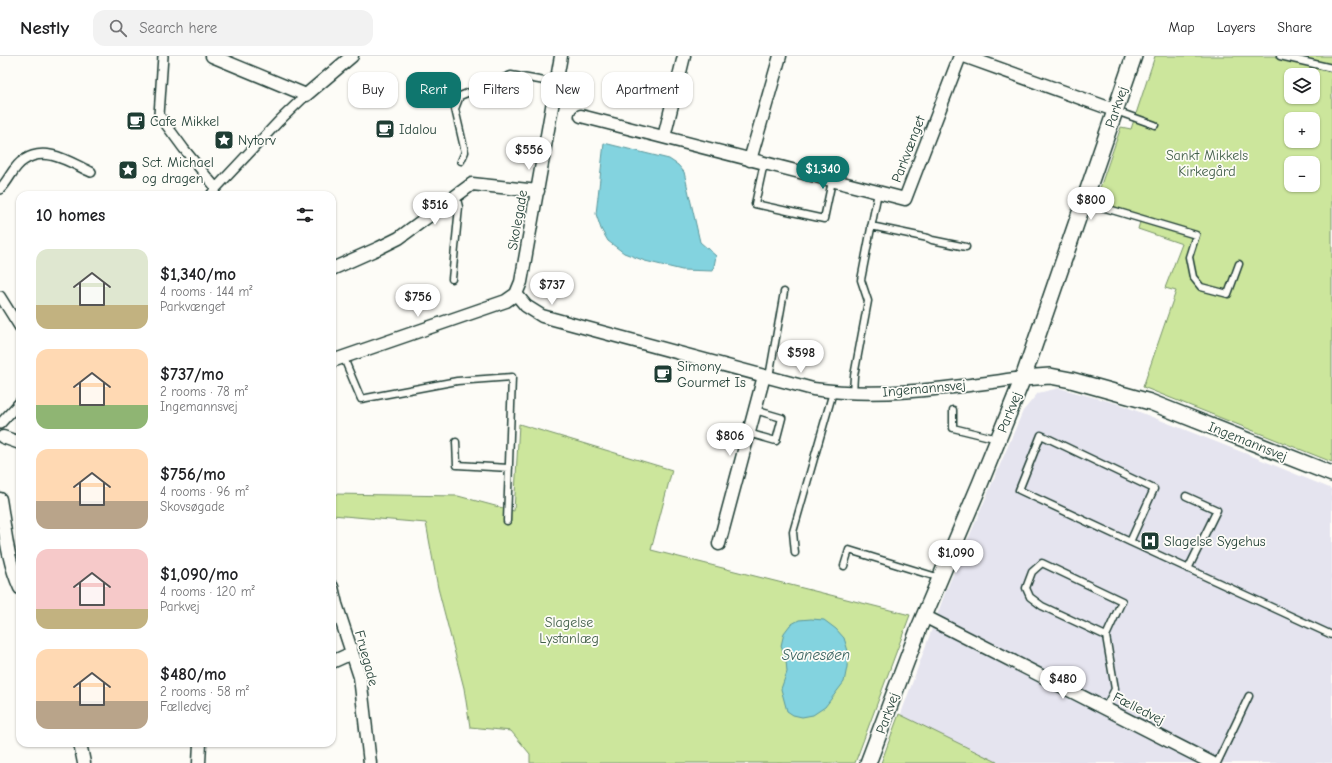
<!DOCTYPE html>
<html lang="en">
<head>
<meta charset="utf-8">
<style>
	:root { --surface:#fff; --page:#f2f2f2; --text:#202124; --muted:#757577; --line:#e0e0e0; --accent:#0f766e }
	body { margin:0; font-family:"Comic Neue",sans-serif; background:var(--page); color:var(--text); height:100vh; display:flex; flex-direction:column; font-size:15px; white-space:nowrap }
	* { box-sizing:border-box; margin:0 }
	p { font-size:13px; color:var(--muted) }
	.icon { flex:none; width:22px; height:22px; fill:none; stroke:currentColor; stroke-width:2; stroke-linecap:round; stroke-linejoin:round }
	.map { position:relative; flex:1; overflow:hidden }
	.sheet { position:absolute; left:16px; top:135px; width:320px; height:556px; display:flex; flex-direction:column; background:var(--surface); border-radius:12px; box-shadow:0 1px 3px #0004 }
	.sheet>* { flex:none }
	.guide { position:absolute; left:348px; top:16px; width:380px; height:36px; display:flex; gap:8px }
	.controls { position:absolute; left:1284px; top:12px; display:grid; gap:8px }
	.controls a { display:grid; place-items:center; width:36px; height:36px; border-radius:8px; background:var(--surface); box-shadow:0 1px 3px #0004; font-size:20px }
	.price { position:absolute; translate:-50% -34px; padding:0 9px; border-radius:14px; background:#fff; color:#222; font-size:13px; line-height:26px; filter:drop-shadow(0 1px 2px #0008) }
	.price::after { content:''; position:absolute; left:50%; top:24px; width:12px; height:9px; margin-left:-6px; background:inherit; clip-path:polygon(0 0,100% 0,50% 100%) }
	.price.current { background:var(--accent); color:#fff }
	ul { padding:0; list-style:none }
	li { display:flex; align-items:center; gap:12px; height:100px; padding:0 20px }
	li span { display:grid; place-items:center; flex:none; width:112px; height:80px; border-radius:12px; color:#555 }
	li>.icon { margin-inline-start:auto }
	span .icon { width:48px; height:48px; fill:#fffc; stroke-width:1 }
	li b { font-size:17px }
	h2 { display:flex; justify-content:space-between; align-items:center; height:48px; padding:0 20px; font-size:17px }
	.chip { padding:0 14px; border-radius:12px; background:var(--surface); box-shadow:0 1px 3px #0004; font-size:14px; line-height:36px }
	.chip.current { background:var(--accent); color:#fff }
	header { display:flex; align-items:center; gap:24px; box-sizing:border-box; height:56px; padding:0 20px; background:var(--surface); border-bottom:1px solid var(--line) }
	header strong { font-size:19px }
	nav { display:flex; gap:22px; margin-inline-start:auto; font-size:14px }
	.search { width:280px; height:36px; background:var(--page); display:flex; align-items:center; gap:10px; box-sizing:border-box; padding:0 14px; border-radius:12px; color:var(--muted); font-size:15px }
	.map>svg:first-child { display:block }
	.built { fill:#e5e4ef }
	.green { fill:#cce69c; stroke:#769268; fill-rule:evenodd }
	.water { fill:#83d3df; stroke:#5b979b }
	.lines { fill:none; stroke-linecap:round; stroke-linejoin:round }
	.service-casing { stroke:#1f3d34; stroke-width:9 }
	.pedestrian-casing { stroke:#1f3d34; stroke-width:12 }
	.minor-casing { stroke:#1f3d34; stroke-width:15 }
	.tertiary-casing { stroke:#1f3d34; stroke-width:18 }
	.service { stroke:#fdfcf7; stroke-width:6 }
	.pedestrian { stroke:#fdfcf7; stroke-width:9 }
	.minor { stroke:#fdfcf7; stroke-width:12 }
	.tertiary { stroke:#fdfcf7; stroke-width:15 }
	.labels { text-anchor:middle; stroke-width:3.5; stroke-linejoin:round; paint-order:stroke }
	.street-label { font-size:14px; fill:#1f3d34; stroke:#fdfcf7 }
	.poi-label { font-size:14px; fill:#1f3d34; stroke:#fdfcf7; text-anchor:start }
	.park-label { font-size:14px; fill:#425f49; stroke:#fdfcf7 }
	.water-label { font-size:15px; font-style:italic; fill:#38625f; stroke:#fdfcf7 }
</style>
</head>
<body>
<header>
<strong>Nestly</strong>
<div class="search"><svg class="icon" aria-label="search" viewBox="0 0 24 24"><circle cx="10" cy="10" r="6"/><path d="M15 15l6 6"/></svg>Search here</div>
<nav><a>Map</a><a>Layers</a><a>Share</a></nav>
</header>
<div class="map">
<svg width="1332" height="707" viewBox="0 0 1332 707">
	<rect width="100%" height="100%" fill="#fdfcf7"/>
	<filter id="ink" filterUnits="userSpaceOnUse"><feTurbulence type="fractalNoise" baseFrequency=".025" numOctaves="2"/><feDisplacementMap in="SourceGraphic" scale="8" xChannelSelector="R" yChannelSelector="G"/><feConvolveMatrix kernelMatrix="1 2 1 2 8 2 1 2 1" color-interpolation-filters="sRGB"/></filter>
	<g filter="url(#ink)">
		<path class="built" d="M1059,332L1119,348L1247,398L1332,433V707H883L945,537L1023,355L1038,337Z"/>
		<path class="green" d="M1155,0H1332V406L1143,331L1176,235L1165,232L1182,188L1138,173L1140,166L1093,152L1121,71L1131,73ZM1291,19H1313V41H1291ZM1291,63H1313V85H1291ZM1291,107H1313V129H1291Z
			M519,368L672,414L651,494L910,559L855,707H530V698L511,675L470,671L464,632L438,532L426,467L332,459V438L458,440L514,455Z
			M899,658L999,707H881Z"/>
		<path class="water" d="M604,87L669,103L678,109L684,116L700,186L716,200L713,215L682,214L645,205L624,197L608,185L601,173L596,158Z
			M811,563L824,564L836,573L844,582L848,595L847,611L844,626L825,651L813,659L802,661L793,659L787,655L781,633L787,616L786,604L781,590L784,577L790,569L799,564Z"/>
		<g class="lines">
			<g class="service-casing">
				<path id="service" d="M1280,0L1332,12
					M1116,55L1155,69
					M461,105L465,96L455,53L460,40L511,19L556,27
					M764,107L755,148L824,163L832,125
					M1085,146L1196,179L1189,201L1193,221L1201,231L1228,238L1239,208
					M871,170L928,182L932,184L966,191
					M452,223L459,151L456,139
					M343,300L361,343L457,325L512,321L507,465
					M769,321L784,236
					M853,337L854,320L868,245L861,224L878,136
					M953,354V372L998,383
					M748,377L776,385L782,362L755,354
					M456,386L457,409L509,412
					M1186,440L1217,454L1188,513
					M1130,486L1154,433L1041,379L1019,434C1123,483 1228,531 1332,579
					M795,497L793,476L833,336
					M844,510L849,494L940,522
					M1105,652L1115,633L1106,580L1122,545L1042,507L1032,516L1026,532L1030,541L1042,550L1106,580
					M1217,707L1249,640"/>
			</g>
			<g class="pedestrian-casing">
				<path id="pedestrian" d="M163,0L159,59L184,93L216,132
					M0,133C9,125 13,110 24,104C46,89 71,107 91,116
					M211,139L216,132L279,65L306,39
					M0,240L20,272
					M0,368L20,346"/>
			</g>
			<g class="minor-casing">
				<path id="minor" d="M212,0L306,39L352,0
					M964,0L1114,54
					M581,60L905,143L960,0
					M664,81L684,0
					M750,104L780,0
					M332,213L379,192L399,182L472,128L538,135
					M516,238L526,250L542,260L813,333C883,343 954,331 1023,322
					M332,305L506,245L516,238L521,226L561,0
					M3,381L20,387
					M0,443C5,472 7,504 20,532
					M719,488L764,320
					M332,531L336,548L360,621L370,707
					M924,560L1212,707
					M332,606L352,597
					M80,687L84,707
					M199,707L200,687"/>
			</g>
			<g class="tertiary-casing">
				<path id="tertiary" d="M1023,322L1050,320L1071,324L1150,346L1332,418
					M868,707L919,572L980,428L1023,322L1134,0"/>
			</g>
			<use href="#service" class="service"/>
			<use href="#pedestrian" class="pedestrian"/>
			<use href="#minor" class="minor"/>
			<use href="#tertiary" class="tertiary"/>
		</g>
	</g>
	<defs>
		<g id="cafe-square" transform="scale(1)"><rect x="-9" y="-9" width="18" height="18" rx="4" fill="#1f3d34" stroke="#fdfcf7"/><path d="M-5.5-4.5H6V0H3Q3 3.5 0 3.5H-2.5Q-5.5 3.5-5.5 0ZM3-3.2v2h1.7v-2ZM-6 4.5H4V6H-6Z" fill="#fff"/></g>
		<g id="sight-square" transform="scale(1)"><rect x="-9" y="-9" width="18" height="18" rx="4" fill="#1f3d34" stroke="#fdfcf7"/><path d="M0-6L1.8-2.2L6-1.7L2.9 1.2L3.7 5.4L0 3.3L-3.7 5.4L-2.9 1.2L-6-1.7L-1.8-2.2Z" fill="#fff"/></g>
		<g id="hospital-square" transform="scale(1)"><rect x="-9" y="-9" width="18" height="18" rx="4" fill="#1f3d34" stroke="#fdfcf7"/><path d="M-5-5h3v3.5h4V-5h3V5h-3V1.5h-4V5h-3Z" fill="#fff"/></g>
	</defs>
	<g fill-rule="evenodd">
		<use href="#cafe-square" x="136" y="65"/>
		<use href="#cafe-square" x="385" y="73"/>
		<use href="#sight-square" x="224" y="84"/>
		<use href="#sight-square" x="128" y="114"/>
		<use href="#cafe-square" x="663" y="318"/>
		<use href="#hospital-square" x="1150" y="485"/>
	</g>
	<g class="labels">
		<g class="street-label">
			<text transform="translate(1116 51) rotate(-71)" y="5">Parkvej</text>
			<text transform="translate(908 93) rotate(-69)" y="5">Parkvænget</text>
			<text transform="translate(517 164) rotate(-80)" y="5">Skolegade</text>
			<text transform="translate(924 332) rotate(-5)" y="5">Ingemannsvej</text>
			<text transform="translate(1009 356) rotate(-68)" y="5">Parkvej</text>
			<text transform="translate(1248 385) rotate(22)" y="5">Ingemannsvej</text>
			<text transform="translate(367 602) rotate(75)" y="5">Fruegade</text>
			<text transform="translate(1139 652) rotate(27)" y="5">Fælledvej</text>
			<text transform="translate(887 657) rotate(-70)" y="5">Parkvej</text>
		</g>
		<g class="poi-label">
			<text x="150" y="70">Cafe Mikkel</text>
			<text x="399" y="78">Idalou</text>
			<text x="238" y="89">Nytorv</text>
			<text x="142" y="111">Sct. Michael<tspan x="142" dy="16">og dragen</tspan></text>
			<text x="677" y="315">Simony<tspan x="677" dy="16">Gourmet Is</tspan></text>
			<text x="1164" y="490">Slagelse Sygehus</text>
		</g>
		<g class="park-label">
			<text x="1207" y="104">Sankt Mikkels<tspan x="1207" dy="16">Kirkegård</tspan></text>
			<text x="569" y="571">Slagelse<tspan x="569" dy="16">Lystanlæg</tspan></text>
		</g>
		<g class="water-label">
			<text x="816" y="604">Svanesøen</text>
		</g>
	</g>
</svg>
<div class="controls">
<a><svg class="icon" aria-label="layers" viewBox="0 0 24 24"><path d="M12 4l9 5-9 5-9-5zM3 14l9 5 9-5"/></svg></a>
<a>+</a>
<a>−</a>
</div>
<b class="price" style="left:529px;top:115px">$556</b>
<b class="price current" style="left:823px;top:134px">$1,340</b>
<b class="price" style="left:1091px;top:165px">$800</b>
<b class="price" style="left:435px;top:170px">$516</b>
<b class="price" style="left:552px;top:250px">$737</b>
<b class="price" style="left:418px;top:262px">$756</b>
<b class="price" style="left:801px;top:318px">$598</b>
<b class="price" style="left:730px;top:401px">$806</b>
<b class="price" style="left:956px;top:518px">$1,090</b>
<b class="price" style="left:1063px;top:644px">$480</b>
<div class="guide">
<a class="chip">Buy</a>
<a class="chip current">Rent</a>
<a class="chip">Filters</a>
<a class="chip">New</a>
<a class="chip">Apartment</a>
</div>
<section class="sheet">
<h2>10 homes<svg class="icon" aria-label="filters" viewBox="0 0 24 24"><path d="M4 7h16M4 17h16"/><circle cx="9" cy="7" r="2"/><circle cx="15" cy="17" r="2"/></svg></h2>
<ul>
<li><span style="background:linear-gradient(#dfe7d0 70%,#c2b280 0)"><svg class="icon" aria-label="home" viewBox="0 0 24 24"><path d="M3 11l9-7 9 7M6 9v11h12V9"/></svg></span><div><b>$1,340/mo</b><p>4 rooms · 144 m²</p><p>Parkvænget</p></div></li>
<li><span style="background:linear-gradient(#ffd9b3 70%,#8fb573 0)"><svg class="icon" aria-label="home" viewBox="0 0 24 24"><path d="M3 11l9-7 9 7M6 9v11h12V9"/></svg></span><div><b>$737/mo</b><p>2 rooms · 78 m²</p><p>Ingemannsvej</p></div></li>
<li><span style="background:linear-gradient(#ffd9b3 65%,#b9a48a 0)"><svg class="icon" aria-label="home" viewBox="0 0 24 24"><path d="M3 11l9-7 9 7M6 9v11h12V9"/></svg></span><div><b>$756/mo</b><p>4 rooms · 96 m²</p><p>Skovsøgade</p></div></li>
<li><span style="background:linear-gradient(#f6c9c9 75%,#c2b280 0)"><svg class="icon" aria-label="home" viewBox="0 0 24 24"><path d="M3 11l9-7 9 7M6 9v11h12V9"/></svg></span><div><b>$1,090/mo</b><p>4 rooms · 120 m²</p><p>Parkvej</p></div></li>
<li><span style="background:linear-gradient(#ffd9b3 65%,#b9a48a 0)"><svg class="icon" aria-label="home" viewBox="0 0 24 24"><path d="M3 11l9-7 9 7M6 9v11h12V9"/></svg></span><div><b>$480/mo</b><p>2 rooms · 58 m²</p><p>Fælledvej</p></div></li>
</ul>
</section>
</div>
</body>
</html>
